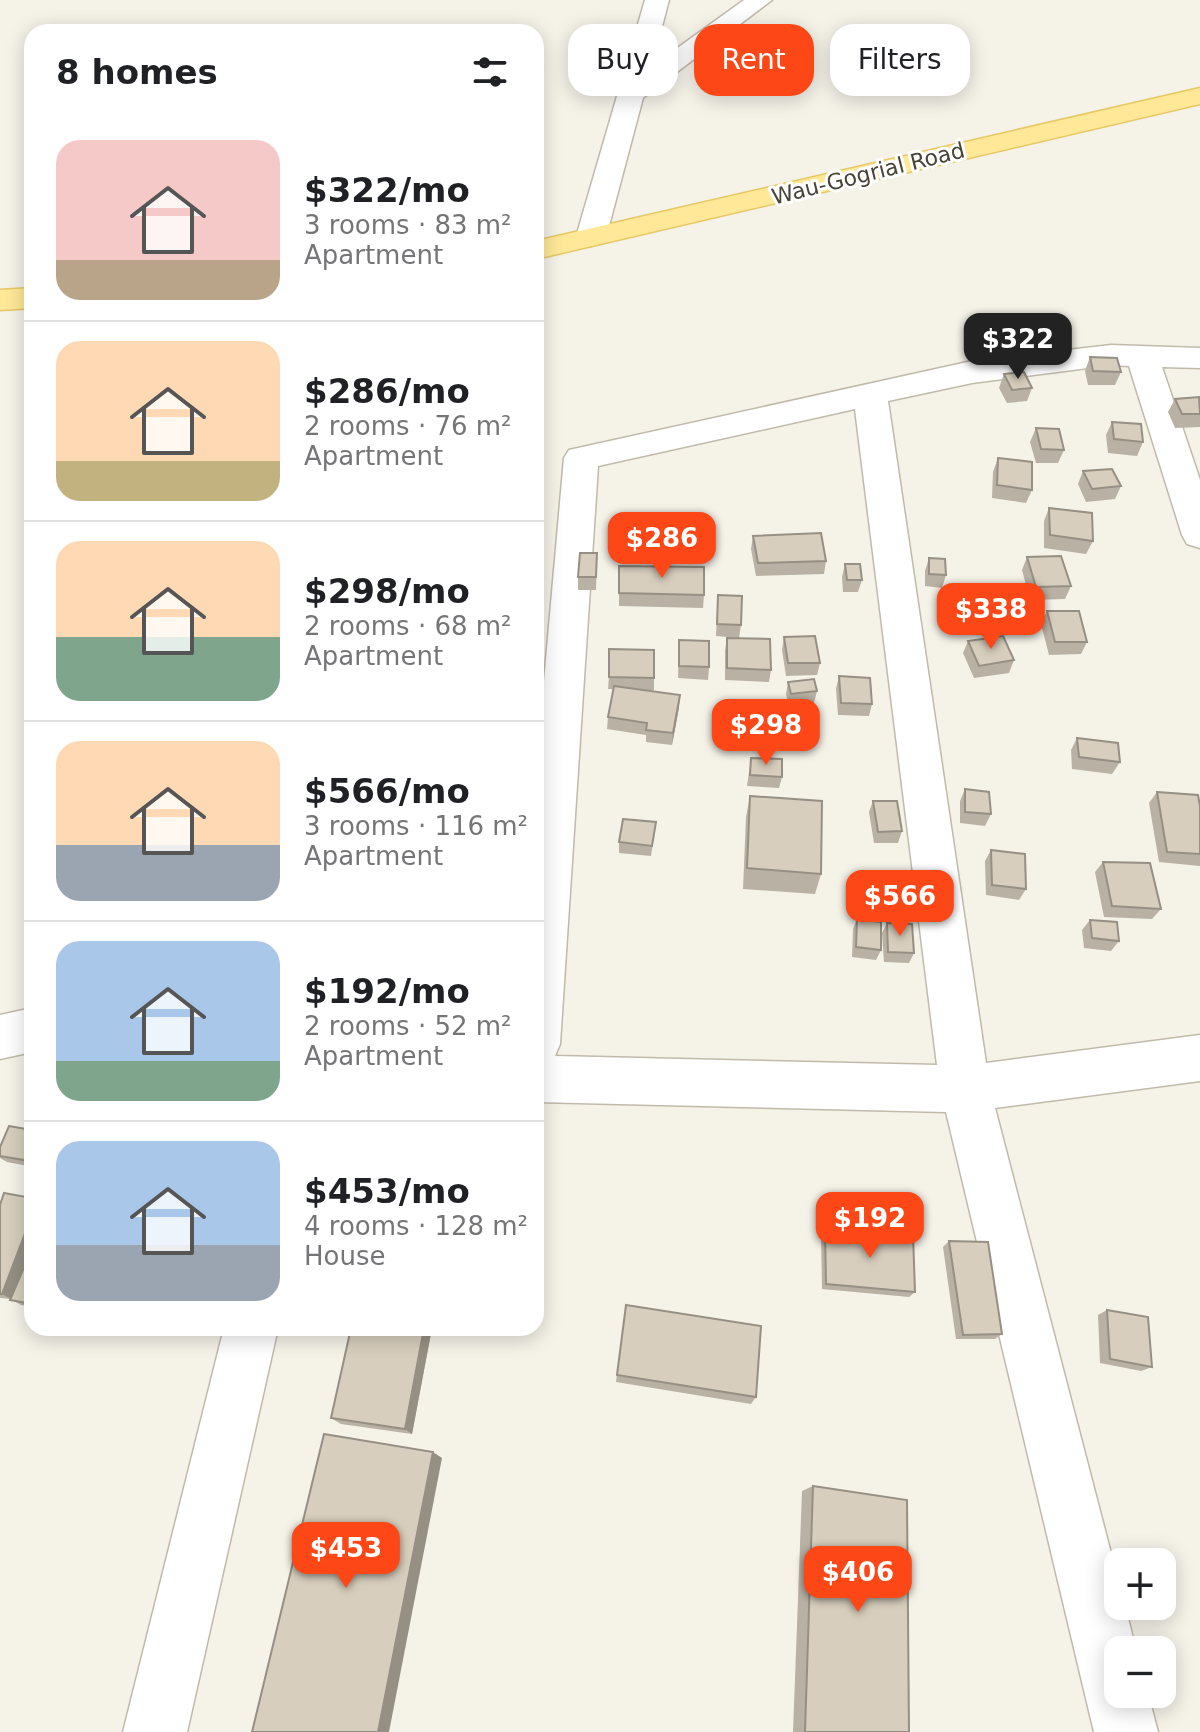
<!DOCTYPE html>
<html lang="en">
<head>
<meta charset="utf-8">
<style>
	:root { --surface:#fff; --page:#f2f2f2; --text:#202124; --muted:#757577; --line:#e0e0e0; --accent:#fe4716 }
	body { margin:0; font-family:"DejaVu Sans",sans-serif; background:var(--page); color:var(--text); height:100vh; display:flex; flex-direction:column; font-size:30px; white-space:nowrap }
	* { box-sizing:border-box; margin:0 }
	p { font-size:26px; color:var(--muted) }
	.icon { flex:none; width:44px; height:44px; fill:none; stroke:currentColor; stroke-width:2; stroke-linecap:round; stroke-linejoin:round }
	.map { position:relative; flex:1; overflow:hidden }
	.side { position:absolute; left:24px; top:24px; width:520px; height:1312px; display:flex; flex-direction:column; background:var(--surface); border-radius:24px; box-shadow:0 4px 20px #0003 }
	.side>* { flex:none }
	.top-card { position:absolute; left:568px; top:24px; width:512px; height:72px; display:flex; gap:16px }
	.controls { position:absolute; left:1104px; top:1548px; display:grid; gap:16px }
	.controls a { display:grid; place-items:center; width:72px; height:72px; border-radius:16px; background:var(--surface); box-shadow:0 4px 20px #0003; font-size:40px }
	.price { position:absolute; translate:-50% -68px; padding:0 18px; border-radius:16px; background:var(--accent); color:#fff; font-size:26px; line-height:52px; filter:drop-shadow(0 2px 4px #0008) }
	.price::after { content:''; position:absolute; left:50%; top:48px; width:24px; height:18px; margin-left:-12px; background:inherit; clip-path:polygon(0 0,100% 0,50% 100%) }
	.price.on { background:#222; color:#fff }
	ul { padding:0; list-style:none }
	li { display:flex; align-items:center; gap:24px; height:200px; padding:0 32px }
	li+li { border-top:2px solid var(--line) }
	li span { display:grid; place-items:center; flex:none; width:224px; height:160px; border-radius:24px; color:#555 }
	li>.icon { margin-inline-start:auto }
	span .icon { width:96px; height:96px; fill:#fffc; stroke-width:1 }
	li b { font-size:34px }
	h2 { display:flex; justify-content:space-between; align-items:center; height:96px; padding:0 32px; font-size:34px }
	.tag { padding:0 28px; border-radius:24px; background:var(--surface); box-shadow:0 4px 20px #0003; font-size:28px; line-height:72px }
	.tag.on { background:var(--accent); color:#fff }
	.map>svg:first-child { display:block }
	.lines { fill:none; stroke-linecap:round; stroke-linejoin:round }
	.minor-casing { stroke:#c0baab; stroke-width:3 }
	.tertiary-casing { stroke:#c0baab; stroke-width:3 }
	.primary-casing { stroke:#e7c864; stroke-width:3 }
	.minor { fill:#fff; fill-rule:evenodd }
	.tertiary { fill:#fff; fill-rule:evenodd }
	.primary { fill:#ffe897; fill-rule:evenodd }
	.wall { fill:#b9b1a3 }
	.shaded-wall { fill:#969084 }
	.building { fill:#d7cebd; stroke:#969084; stroke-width:2 }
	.labels { text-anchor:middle; stroke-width:6; stroke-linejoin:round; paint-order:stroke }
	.far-street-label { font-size:22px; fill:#484337; stroke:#fff }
</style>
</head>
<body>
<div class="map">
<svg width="1200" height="1732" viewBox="0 0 1200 1732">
	<rect width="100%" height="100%" fill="#f5f2e8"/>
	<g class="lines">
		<g class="minor-casing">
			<path id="minor" d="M744,0H772L640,100H622L618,94L622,88Z
				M1111,345L1200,348V368L1162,367L1200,480V548L1187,544L1182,535L1129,366L1111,365L972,383L888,401L986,1063L1200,1035V1081L995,1108L1118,1580V1606H1125L1136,1650H1118V1694H1148L1158,1732H1094L946,1112L536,1102V771L564,458L569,450L972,361ZM855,409L937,1065L555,1056L560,1044L598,466Z
				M32,1008V1052L0,1059V1015Z
				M224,1328H278L187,1732H123Z"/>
		</g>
		<g class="tertiary-casing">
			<path id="tertiary" d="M645,0H669L606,237L602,243L591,246L580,243L576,237Z"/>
		</g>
		<g class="primary-casing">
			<path id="primary" d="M1200,88V104L536,259V241Z
				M32,288V308L0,310V290Z"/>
		</g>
		<use href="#minor" class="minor"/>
		<use href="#tertiary" class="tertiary"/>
		<use href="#primary" class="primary"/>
	</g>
	<path class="wall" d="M1090,357L1121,372L1115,385H1088L1085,371Z
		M1004,374L1032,388L1027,401L1007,403L999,388Z
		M1175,399L1200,400V427L1175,428L1168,412Z
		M1112,422L1143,442L1137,456L1108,453L1106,435Z
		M1036,428L1064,450L1058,463H1036L1030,442Z
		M998,458L1032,490L1026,503L992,498L993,472Z
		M1083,471L1121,486L1115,499L1086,502L1078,484Z
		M1049,508L1093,541L1086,554L1044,548V521Z
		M753,536L826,561L824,574L756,576L751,549Z
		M597,553L596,590H578V577Z
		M1027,557L1071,586L1065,599L1030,600L1022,570Z
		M929,558L946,575L942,588L925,586V571Z
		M845,564L862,580L858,592H843L842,577Z
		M619,566L704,595L703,608L619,606Z
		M718,595L741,625L739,638L716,636Z
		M1047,611L1087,642L1081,654L1049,655L1041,624Z
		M784,637L820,663L817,675L786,676L782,650Z
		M727,638L771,670L769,682L725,680V650Z
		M679,640L709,667L708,680L678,678Z
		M968,641L1014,660L1009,673L974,678L963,653Z
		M839,676L872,704L869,716L838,715L836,689Z
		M609,677L654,678V690H642L679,707L672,745L646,742V735L607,729L608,717L613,689H608Z
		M788,682L817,691L814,703L789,706L786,694Z
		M1077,738L1120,762L1112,774L1072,769L1071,750Z
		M751,758L782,777L779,788L747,786Z
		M965,789L991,814L985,826L960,823V801Z
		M1157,792L1200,806V866L1159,862L1149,803Z
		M750,796L821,874L815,894L743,889L746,817Z
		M873,801L902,831L898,843H874L869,812Z
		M656,822L651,856L619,853V842Z
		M991,850L1026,889L1019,900L986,895L985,861Z
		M1103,862L1161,909L1152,919L1104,917L1095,872Z
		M857,919L881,950L876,960L852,957L853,929Z
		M1090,920L1119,941L1111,951L1084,948L1082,930Z
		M887,923L914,953L909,963L884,962L882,933Z
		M32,1130V1174L26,1169L28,1166L7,1162L0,1158V1147Z
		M0,1205L32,1249V1307L21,1305L11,1299L0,1298Z
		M825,1227L915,1292L909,1297L822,1289L821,1233Z
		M949,1241L1002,1334L995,1339H956L943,1247Z
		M626,1305L756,1397L751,1404L616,1382Z
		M1107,1310L1152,1367L1141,1371L1100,1363L1098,1315Z
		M351,1328H432L412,1434L341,1424L331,1418Z
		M813,1486L909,1732H793L802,1491Z"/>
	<path class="shaded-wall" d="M680,695L679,707L672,745L673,733Z
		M32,1215V1249L13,1300L2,1294Z
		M424,1328H432L412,1434L405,1429Z
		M433,1452L442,1458L389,1732H378Z"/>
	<path class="building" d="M1090,357L1117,358L1121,372L1093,371Z
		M1024,372L1032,388L1012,390L1004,374Z
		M1199,397L1200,414H1182L1175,399Z
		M1112,422L1141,424L1143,442L1114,439Z
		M1036,428L1059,429L1064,450L1041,449Z
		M998,458L1032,462V490L997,485Z
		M1112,469L1121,486L1092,489L1083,471Z
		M1049,508L1092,513L1093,541L1050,535Z
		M821,533L826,561L758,563L753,536Z
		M580,553H597L596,577H578Z
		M1061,556L1071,586L1036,587L1027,557Z
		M929,558L945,559L946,575L929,574Z
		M845,564H860L862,580H847Z
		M619,566L704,567V595L619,593Z
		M718,595L742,596L741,625L717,624Z
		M1047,611H1079L1087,642H1055Z
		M815,636L820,663H788L784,637Z
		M1003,636L1014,660L979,666L968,641Z
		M727,638L770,639L771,670L727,668Z
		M679,640L709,641V667L679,666Z
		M609,649L654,650V678L609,677Z
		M839,676L870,678L872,704L841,703Z
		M814,679L817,691L791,694L788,682Z
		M614,686L680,695L673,733L646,730L647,723L608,717Z
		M1077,738L1118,743L1120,762L1079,757Z
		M751,758L782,759V777L750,775Z
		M965,789L989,792L991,814L965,812Z
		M1157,792L1198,795L1200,806V854L1167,852Z
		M750,796L822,801L821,874L747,868Z
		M873,801H897L902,831L878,832Z
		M623,819L656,822L652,846L619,842Z
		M991,850L1025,854L1026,889L992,885Z
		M1103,862L1150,863L1161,909L1112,906Z
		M857,919L881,922V950L856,947Z
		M1090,920L1117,922L1119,941L1092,938Z
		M887,923L912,924L914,953L888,952Z
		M9,1126L32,1130V1155L30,1161L0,1156V1147Z
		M32,1155V1170L26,1169Z
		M4,1193L32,1198V1215L2,1294H0V1205Z
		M825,1227L913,1235L915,1292L826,1284Z
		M949,1241L988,1242L1002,1334L963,1335Z
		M32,1249V1304L10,1300Z
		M626,1305L761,1326L756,1397L617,1375Z
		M1107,1310L1148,1317L1152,1367L1110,1359Z
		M351,1328H424L405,1429L331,1418Z
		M324,1434L433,1452L378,1732H252Z
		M813,1486L907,1500L909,1732H805Z"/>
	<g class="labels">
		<g class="far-street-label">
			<text transform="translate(868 173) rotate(-14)" y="8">Wau-Gogrial Road</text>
		</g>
	</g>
</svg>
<div class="controls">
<a>+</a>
<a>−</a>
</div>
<b class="price on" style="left:1018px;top:381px">$322</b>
<b class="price" style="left:662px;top:580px">$286</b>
<b class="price" style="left:991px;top:651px">$338</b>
<b class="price" style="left:766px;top:767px">$298</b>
<b class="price" style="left:900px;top:938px">$566</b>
<b class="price" style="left:870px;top:1260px">$192</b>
<b class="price" style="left:346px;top:1590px">$453</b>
<b class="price" style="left:858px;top:1614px">$406</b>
<div class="top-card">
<a class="tag">Buy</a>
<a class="tag on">Rent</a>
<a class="tag">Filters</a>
</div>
<section class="side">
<h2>8 homes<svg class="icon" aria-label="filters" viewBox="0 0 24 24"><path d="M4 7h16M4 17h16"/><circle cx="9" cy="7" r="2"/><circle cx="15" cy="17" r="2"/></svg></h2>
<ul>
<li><span style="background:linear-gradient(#f6c9c9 75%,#b9a48a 0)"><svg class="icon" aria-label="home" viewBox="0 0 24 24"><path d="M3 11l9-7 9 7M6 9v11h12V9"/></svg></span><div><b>$322/mo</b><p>3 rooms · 83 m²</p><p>Apartment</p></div></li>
<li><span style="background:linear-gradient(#ffd9b3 75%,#c2b280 0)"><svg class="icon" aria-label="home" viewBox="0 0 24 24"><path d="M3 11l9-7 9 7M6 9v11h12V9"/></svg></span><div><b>$286/mo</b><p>2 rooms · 76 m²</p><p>Apartment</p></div></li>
<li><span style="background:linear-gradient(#ffd9b3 60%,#7fa58c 0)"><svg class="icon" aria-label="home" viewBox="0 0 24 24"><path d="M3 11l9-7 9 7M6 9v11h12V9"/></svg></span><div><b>$298/mo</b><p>2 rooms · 68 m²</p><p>Apartment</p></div></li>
<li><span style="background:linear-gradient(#ffd9b3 65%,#9aa5b1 0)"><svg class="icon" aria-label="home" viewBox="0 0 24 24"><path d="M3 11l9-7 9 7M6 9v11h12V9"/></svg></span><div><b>$566/mo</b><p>3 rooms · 116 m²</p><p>Apartment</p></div></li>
<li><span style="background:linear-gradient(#a9c7e8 75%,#7fa58c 0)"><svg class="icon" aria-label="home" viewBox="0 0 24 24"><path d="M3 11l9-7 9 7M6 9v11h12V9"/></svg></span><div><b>$192/mo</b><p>2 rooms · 52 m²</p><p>Apartment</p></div></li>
<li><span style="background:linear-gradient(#a9c7e8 65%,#9aa5b1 0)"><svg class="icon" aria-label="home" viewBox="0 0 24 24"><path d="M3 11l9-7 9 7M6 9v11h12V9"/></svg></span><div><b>$453/mo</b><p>4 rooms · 128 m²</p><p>House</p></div></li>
</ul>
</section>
</div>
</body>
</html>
